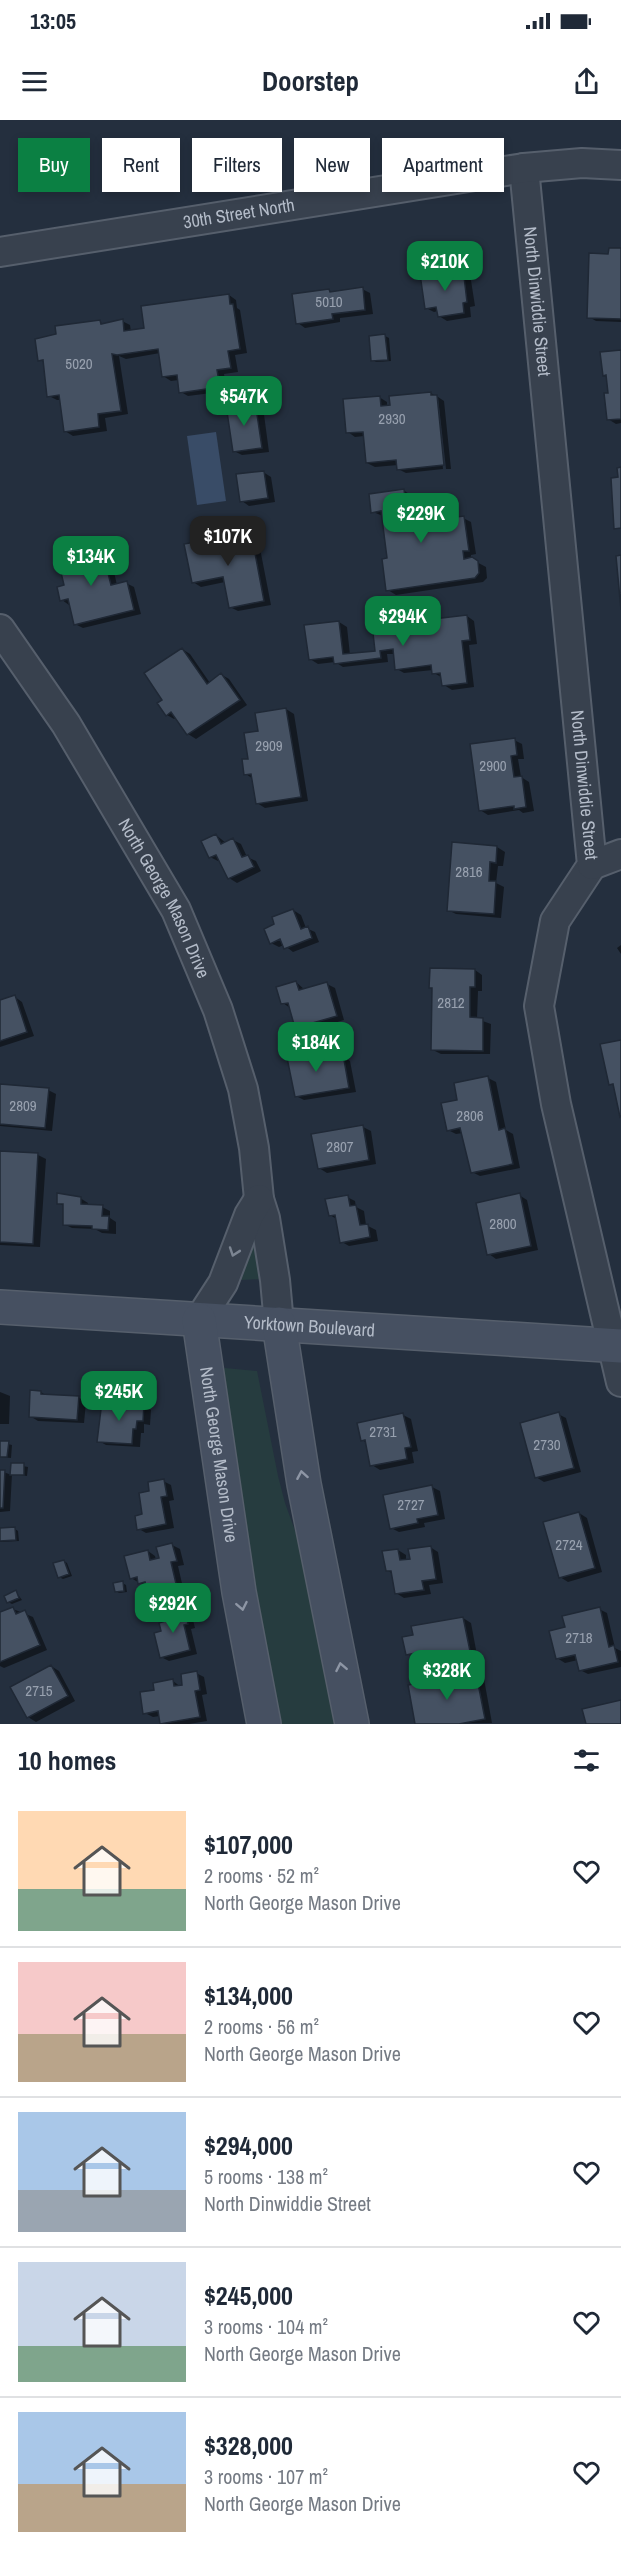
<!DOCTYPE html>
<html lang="en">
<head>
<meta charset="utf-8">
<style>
	:root { --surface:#fff; --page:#f2f2f3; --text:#1f2937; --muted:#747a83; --line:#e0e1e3; --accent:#0b8043 }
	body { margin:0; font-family:"Archivo Narrow",sans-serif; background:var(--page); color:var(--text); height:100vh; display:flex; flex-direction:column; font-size:22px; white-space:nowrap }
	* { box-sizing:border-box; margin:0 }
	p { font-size:20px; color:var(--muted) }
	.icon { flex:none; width:33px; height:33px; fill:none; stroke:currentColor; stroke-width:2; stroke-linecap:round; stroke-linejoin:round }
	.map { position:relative; height:1604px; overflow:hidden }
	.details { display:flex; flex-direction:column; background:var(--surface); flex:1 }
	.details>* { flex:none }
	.top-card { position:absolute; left:18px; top:18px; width:585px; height:54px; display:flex; gap:12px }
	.price { position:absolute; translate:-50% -51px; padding:0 14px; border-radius:12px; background:var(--accent); color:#fff; font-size:20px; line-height:39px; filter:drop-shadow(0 2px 3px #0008) }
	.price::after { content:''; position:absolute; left:50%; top:36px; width:18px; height:14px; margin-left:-9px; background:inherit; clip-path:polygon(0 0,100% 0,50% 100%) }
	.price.on { background:#222; color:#fff }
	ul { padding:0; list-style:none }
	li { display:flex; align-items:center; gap:18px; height:150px; padding:0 18px }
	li+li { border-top:2px solid var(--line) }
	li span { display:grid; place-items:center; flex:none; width:168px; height:120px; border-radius:0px; color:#555 }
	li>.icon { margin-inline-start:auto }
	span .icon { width:72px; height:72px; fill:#fffc; stroke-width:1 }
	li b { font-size:26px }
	h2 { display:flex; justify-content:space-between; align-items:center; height:72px; padding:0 18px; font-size:26px }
	.chip { padding:0 21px; border-radius:0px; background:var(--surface); box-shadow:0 3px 9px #0003; font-size:21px; line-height:54px }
	.chip.on { background:var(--accent); color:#fff }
	.status { display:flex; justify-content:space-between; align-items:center; height:42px; padding:0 30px; background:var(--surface); direction:ltr }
	.status svg { height:16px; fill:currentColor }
	header { display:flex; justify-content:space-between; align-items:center; height:78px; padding:0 18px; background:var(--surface); font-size:27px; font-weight:700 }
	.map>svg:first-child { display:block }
	.green { fill:#263c3f }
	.water { fill:#394c67 }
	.shadow { fill:#0007 }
	.building { fill:#455162; stroke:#1f2835; stroke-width:1.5 }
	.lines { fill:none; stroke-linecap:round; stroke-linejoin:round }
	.street-casing { stroke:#565f6c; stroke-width:32 }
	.secondary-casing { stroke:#565f6c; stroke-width:36 }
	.street { stroke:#38414e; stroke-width:28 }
	.secondary { stroke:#465061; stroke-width:33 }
	.oneway { stroke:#7c8592 }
	.oneway2 { stroke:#8e96a5 }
	.labels { text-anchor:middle; stroke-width:5; stroke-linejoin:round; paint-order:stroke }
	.number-label { font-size:15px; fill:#98a1af }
	.street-label { font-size:18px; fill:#b4bcc9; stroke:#1d2633 }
</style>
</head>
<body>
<div class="status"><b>13:05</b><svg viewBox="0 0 49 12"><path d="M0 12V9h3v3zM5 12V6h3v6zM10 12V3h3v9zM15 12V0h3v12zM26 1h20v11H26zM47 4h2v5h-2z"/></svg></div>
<header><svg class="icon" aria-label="menu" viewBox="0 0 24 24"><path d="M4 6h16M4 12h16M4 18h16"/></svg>Doorstep<svg class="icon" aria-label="share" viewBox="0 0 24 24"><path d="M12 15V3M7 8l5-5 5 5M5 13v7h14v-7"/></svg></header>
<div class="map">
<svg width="621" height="1604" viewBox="0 0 621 1604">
	<rect width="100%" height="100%" fill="#242f3e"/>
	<path class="green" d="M251,1115L257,1119L264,1159L241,1160V1143Z
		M225,1248L257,1251L278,1356L285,1383L298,1419L338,1604H281L214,1253Z"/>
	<path class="water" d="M216,312L226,381L197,385L187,316Z"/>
	<path class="shadow" d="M621,130V202L596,201L589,197L610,135Z
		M462,149L470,154L475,186L470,187L471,197L447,201L439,196L438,191L434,192L426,188Z
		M362,169L370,173L373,194L340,198V202L305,208L298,203L329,170L333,173Z
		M229,175L236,180L237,188L240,190L247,233L235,235L238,252L224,254L227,271L188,276L181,272L179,260L171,261L163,256L160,233L126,239L119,236L128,294L105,298L107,311L73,316L65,311L61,280H57L49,276L44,242L40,240L100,202L105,205L122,201L130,205L131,212L146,210Z
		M385,216L389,218L391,241L376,242L373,240Z
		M621,232V303L616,304L608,299V257L604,255Z
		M431,273L437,277H435L443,349L406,353L398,349V345L375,347L367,343L364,316L355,317L348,312L379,277L387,282V287Z
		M438,277L444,281L451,349H446Z
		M255,282L263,287L269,332L242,335L234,331Z
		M263,352L271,357L275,382L249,386L242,381Z
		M403,370L411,375L413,388L440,385L448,389L449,400L463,398L471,402L476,434L471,435V439L486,447L487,458L483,462L396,475L388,470L389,440L383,396L373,392Z
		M251,414L258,418L271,485L238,491L230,487L225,462L201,467L193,462Z
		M101,426L109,431L117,465L126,463L134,467L141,494L83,508L75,504L69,485L62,480L66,466Z
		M467,496L474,501L477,524L469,525L474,567L452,570L444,565L441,557L434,553L433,550L404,553L397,549L395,534H387L388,542L343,547L335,542L318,544L310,539L339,502L347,507L350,535L377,532L428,508Z
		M182,529L190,534L210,563L222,555L229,559L247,585L196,619L188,614L176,598L174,599L167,595L164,580Z
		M286,589L294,594L308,681L265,688L257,683L253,659L246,654L259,612Z
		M514,620L522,624L524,639H518L521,657L529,662L534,691L523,693L519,690L488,695L480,690Z
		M216,715L226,723L233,720L241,724L247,737L256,741L261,751L237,763L229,758L220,740L218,741L210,737Z
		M497,727L505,732L503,746H498L496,763L504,767L501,798L456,794L448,790Z
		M293,790L301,795L306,808L315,812L319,822L293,832L284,825L279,827L271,823Z
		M621,825V834L617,828Z
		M475,850L482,855V871H478L477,899L491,904L490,934H441L433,930Z
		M296,862L305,870L327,864L335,868L344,900L304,912L296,907L290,888L283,883Z
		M15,877L22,882L34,916L0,927V882Z
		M310,930L318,934L319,940L343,936L350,941L356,972L304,980L296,976Z
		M488,958L496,962L506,1010L513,1014L520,1048L480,1056L472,1052L463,1013L456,1014L448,1010L459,981Z
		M0,965L48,970L56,974L52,1011L0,1006Z
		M363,1007L371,1011L376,1044L327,1053L319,1048Z
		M0,1033L38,1035L46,1039L40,1127L0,1125Z
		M519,1075L527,1080L538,1130L496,1139L489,1134Z
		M347,1077L355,1081L356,1087L364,1091L366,1105L376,1110L378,1121L349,1126L342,1122L338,1100L330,1095Z
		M80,1078L88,1083V1086L102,1087L110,1091V1098L116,1102V1114L102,1113L95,1109L72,1108L64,1104L65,1086L58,1083Z
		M0,1272L10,1276L9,1304H0Z
		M41,1272L47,1276L78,1277L86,1282L84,1303L38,1301L30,1296Z
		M144,1285L151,1290L150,1305L144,1304V1313H141L140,1327L106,1325L99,1321Z
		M558,1294L566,1298L581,1352L544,1362L536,1357Z
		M403,1295L411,1299L418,1331L412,1332L414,1343L380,1350L372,1345L367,1323L362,1320Z
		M0,1322L12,1325L11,1338L0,1337Z
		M12,1344L28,1347L27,1356L12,1354L10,1391L0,1392V1351L12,1355Z
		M163,1361L171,1365L174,1380L169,1381L174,1408L146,1413L139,1409L151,1372Z
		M432,1367L440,1371L445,1399L424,1403L425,1407L399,1412L391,1408Z
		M579,1393L587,1398L602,1452L568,1462L560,1457Z
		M15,1409L18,1411L19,1421L0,1422V1410Z
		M172,1425L180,1429L184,1445L178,1446L184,1472L158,1478L150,1474L148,1468L131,1458L148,1431L155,1436L156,1440L160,1439Z
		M430,1427L438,1432L443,1463L429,1465L431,1474L404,1478L396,1473L393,1454L387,1450L398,1430L406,1435V1441L411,1440Z
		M64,1441L67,1443L72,1456L63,1459L59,1457Z
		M122,1463L126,1465L127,1472L119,1473L116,1471Z
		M16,1472L22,1480L12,1484L8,1482Z
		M183,1487L191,1492L195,1508L191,1509L197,1534L169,1541L161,1537L163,1512Z
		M13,1489L33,1497L47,1530L4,1548L0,1546V1494Z
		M599,1489L607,1493L615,1528L621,1531V1547L588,1554L580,1550L578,1540L565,1543L557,1538L567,1508Z
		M463,1498L471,1503L477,1535L426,1544L407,1534L415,1516Z
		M51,1546L59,1551L75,1581L36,1602L28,1597Z
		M196,1553L204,1557L207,1574L202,1575L207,1601L189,1604H164L160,1596L153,1597L145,1593L155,1571L173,1561L181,1567Z
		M476,1554L484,1559L492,1603L417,1604Z"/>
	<path class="building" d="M609,128H621V199L587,198L589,133L608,134Z
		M463,148L467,182L463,183L464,193L438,197L436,187L425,189L420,154Z
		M363,167L365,190L332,194L333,199L296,204L292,174L329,169L330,172Z
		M229,174L230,184H233L240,229L228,231L231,248L217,250L220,267L179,273L177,255L162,257L158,229L117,235L112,234L121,291L98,294L99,307L64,312L59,275L47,277L43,240L38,241L35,219L56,214L55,206L100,200L101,204L123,199L124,211L144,208L141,186Z
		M385,214L388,240L371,241L369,216Z
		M621,230V299L607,300L604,273H608L606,255L603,256L600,232Z
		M431,272V275H437L444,345L397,350L396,340L366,343L363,312L346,313L343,279L380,276L381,286L390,285L389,276Z
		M255,281L262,328L233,332L226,285Z
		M621,347V408L614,409L611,358L618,357L617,348Z
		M264,351L268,378L240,382L236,354Z
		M404,369L406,388L440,383L442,399L464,396L469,431H463L464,439L472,437L478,441L479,453L475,458L386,471L382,439L387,438L381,391L371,393L369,374Z
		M251,412L264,481L229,488L223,457L192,463L184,424Z
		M101,425L111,465L127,461L134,490L74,505L68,479L60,481L57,467L64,465L57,436Z
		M621,435V490L616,436Z
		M467,495L470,520L462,521L467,563L442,566L440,553L432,554L431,545L395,550L393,529L380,531L381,538L334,544L333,537L309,540L304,505L339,501L343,534L375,531L373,513L426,507L425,500Z
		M182,528L207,564L221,553L240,580L187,615L171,592L166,596L157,583L162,580L144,553Z
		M286,588L301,677L256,684L251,654L244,655L242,639H248L244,613L258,611L255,593Z
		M515,618L517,635L511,636L514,657L522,656L526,687L514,689V686L479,691L470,624Z
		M216,714L221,724L233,718L242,737L248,735L254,747L228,759L216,735L209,738L201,721Z
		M452,722L497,726L496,743L490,742L489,761H496L494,794L447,791Z
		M293,789L301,809L308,806L312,818L284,829L280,819L270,824L264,809L274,804L272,797Z
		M430,848L475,849V867H470V897L483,898V931L431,930L432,868H429Z
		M296,861L299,870L327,862L337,896L295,908L288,883L281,884L276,867Z
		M15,875L27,912L0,921V880Z
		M621,920V996L620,997L613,964L609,965L600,924Z
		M311,928L313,940L343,934L349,968L295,977L286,933Z
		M488,956L499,1010L505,1008L513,1044L471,1053L460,1008L447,1011L441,983L457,980L454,963Z
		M0,964L49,968L45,1008L0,1004Z
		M363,1005L369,1040L318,1049L311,1014Z
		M0,1031L38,1033L33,1124L0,1122Z
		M57,1073L81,1077V1084L103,1085L102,1096H109L108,1110L92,1109V1106L63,1105V1084H57Z
		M520,1073L531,1126L487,1135L476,1083Z
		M348,1075L350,1086L356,1085L360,1105L368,1104L370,1117L340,1123L335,1095L329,1096L325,1079Z
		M30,1270L41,1271V1274L79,1276L77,1300L29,1297Z
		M102,1281L144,1284L143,1301H137L136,1309H133L132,1324L97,1322Z
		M559,1292L574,1348L535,1358L520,1303Z
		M403,1293L411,1327L405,1328L407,1339L370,1346L365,1320L361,1321L357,1303Z
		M0,1321H9L7,1337H0Z
		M11,1343H24V1355H10Z
		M0,1350H5L3,1388H0Z
		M164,1359L167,1376L161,1377L166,1404L137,1410L135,1396L142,1394L139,1373L149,1371L148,1362Z
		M432,1365L438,1395L417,1399L418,1403L390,1409L383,1375Z
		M579,1392L595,1448L559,1458L543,1402Z
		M15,1407L16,1420L0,1421V1408Z
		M172,1423L177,1441L171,1442L177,1468L148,1475L145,1462L138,1464L137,1457L130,1459L124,1436L148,1430L150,1440L159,1438L156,1427Z
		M431,1426L436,1459L422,1461L424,1470L395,1474L391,1451H386L382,1431L398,1429L400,1440L410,1439L408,1429Z
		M64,1440L69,1454L58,1458L53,1443Z
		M123,1461L124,1471L115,1472L113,1463Z
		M16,1470L19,1478L7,1483L4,1476Z
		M184,1486L188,1504L184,1505L190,1530L160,1538L154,1513L161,1511L159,1503L172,1499L169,1489Z
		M13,1487L16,1494L25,1490L40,1525L0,1542V1492Z
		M600,1487L609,1527L614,1525L618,1542L579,1551L575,1535L556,1539L549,1511L565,1507L562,1496Z
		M463,1497L470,1531L417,1540L416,1533L406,1535L402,1517L413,1515L411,1506Z
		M51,1545L68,1576L27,1598L10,1567Z
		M197,1551L200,1570L195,1571L200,1597L160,1604L158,1591L143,1594L140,1572L154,1570L153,1563L173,1559L174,1566L182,1565L181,1554Z
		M476,1553L485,1599L459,1604H415L408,1565Z
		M621,1580V1604H586L582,1589Z"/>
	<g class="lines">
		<g class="street-casing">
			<g id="street">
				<path id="s1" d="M524,48L592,745L555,801L539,886L556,984L621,1262"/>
				<path id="s2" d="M0,132L524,48L582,43L621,45"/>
				<path id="s3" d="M0,509L66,604L176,790L218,890L243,969L254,1028L259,1079L265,1098L275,1160L279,1204"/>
				<path d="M592,745L621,734"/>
				<path d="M199,1200L223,1163L249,1095L259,1079"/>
			</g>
		</g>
		<g class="secondary-casing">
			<g id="secondary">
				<path id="s4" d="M0,1187L621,1226"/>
				<path id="s5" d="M199,1200L239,1472L264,1604"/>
				<path d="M279,1204L304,1364L352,1604"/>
			</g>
		</g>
		<use href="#street" class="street"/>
		<use href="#secondary" class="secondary"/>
	</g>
	<defs><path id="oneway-chevron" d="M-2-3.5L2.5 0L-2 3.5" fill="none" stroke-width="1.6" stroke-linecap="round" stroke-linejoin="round" transform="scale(1.5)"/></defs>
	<use class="oneway" href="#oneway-chevron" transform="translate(234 1132) rotate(109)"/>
	<g class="oneway2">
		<use href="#oneway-chevron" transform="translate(302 1355) rotate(-100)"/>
		<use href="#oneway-chevron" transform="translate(242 1486) rotate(79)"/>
		<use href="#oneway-chevron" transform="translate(341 1547) rotate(-101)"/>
	</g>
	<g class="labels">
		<g class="number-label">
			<text x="329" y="187">5010</text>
			<text x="79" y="249">5020</text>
			<text x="392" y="304">2930</text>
			<text x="269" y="631">2909</text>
			<text x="493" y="651">2900</text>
			<text x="469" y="757">2816</text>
			<text x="451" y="888">2812</text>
			<text x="23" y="991">2809</text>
			<text x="470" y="1001">2806</text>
			<text x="340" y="1032">2807</text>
			<text x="503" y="1109">2800</text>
			<text x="383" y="1317">2731</text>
			<text x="547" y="1330">2730</text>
			<text x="411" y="1390">2727</text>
			<text x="569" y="1430">2724</text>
			<text x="579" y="1523">2718</text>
			<text x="39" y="1576">2715</text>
		</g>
		<g class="street-label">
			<text dy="6" stroke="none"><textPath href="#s2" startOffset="242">30th Street North</textPath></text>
			<text dy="6" stroke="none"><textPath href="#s1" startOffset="134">North Dinwiddie Street</textPath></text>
			<text dy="6" stroke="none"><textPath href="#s1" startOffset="620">North Dinwiddie Street</textPath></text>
			<text dy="6" stroke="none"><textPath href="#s3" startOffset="316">North George Mason Drive</textPath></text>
			<text dy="6" stroke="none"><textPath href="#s4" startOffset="310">Yorktown Boulevard</textPath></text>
			<text dy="6" stroke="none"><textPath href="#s5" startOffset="136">North George Mason Drive</textPath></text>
		</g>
	</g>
</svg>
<b class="price" style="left:445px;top:172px">$210K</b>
<b class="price" style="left:244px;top:307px">$547K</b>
<b class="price" style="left:421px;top:424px">$229K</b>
<b class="price on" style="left:228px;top:447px">$107K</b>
<b class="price" style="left:91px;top:467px">$134K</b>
<b class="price" style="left:403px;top:527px">$294K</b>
<b class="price" style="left:316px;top:953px">$184K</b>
<b class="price" style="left:119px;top:1302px">$245K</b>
<b class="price" style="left:173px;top:1514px">$292K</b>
<b class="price" style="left:447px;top:1581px">$328K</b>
<div class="top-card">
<a class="chip on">Buy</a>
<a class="chip">Rent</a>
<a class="chip">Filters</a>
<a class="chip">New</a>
<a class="chip">Apartment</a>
</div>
</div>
<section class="details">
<h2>10 homes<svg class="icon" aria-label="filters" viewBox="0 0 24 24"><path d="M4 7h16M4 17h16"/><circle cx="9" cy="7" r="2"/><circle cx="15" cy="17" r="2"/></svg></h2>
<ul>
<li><span style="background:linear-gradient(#ffd9b3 65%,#7fa58c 0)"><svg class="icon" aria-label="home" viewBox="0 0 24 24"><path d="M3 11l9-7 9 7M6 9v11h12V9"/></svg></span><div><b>$107,000</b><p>2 rooms · 52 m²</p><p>North George Mason Drive</p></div><svg class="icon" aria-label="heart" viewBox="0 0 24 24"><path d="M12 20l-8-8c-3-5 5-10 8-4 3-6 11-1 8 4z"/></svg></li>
<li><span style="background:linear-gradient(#f6c9c9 60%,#b9a48a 0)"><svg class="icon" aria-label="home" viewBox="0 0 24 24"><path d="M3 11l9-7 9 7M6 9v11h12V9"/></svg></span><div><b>$134,000</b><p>2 rooms · 56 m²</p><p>North George Mason Drive</p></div><svg class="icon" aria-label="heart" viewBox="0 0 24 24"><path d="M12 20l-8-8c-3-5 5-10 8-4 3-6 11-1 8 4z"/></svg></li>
<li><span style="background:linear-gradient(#a9c7e8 65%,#9aa5b1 0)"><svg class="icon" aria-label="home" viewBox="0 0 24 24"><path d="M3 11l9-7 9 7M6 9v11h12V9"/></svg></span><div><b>$294,000</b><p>5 rooms · 138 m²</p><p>North Dinwiddie Street</p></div><svg class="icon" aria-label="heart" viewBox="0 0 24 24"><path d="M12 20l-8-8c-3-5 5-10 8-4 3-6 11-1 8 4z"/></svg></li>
<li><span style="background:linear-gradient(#c9d6e8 70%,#7fa58c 0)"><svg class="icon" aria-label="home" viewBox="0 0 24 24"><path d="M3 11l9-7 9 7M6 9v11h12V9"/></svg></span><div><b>$245,000</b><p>3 rooms · 104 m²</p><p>North George Mason Drive</p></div><svg class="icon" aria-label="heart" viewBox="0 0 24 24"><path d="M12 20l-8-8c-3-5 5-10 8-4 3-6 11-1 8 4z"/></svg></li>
<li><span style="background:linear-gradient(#a9c7e8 60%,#b9a48a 0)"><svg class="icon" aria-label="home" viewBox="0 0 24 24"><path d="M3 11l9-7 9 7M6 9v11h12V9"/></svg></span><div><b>$328,000</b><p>3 rooms · 107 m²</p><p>North George Mason Drive</p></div><svg class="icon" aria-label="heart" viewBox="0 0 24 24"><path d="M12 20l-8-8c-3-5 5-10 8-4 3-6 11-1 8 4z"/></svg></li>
</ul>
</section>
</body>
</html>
